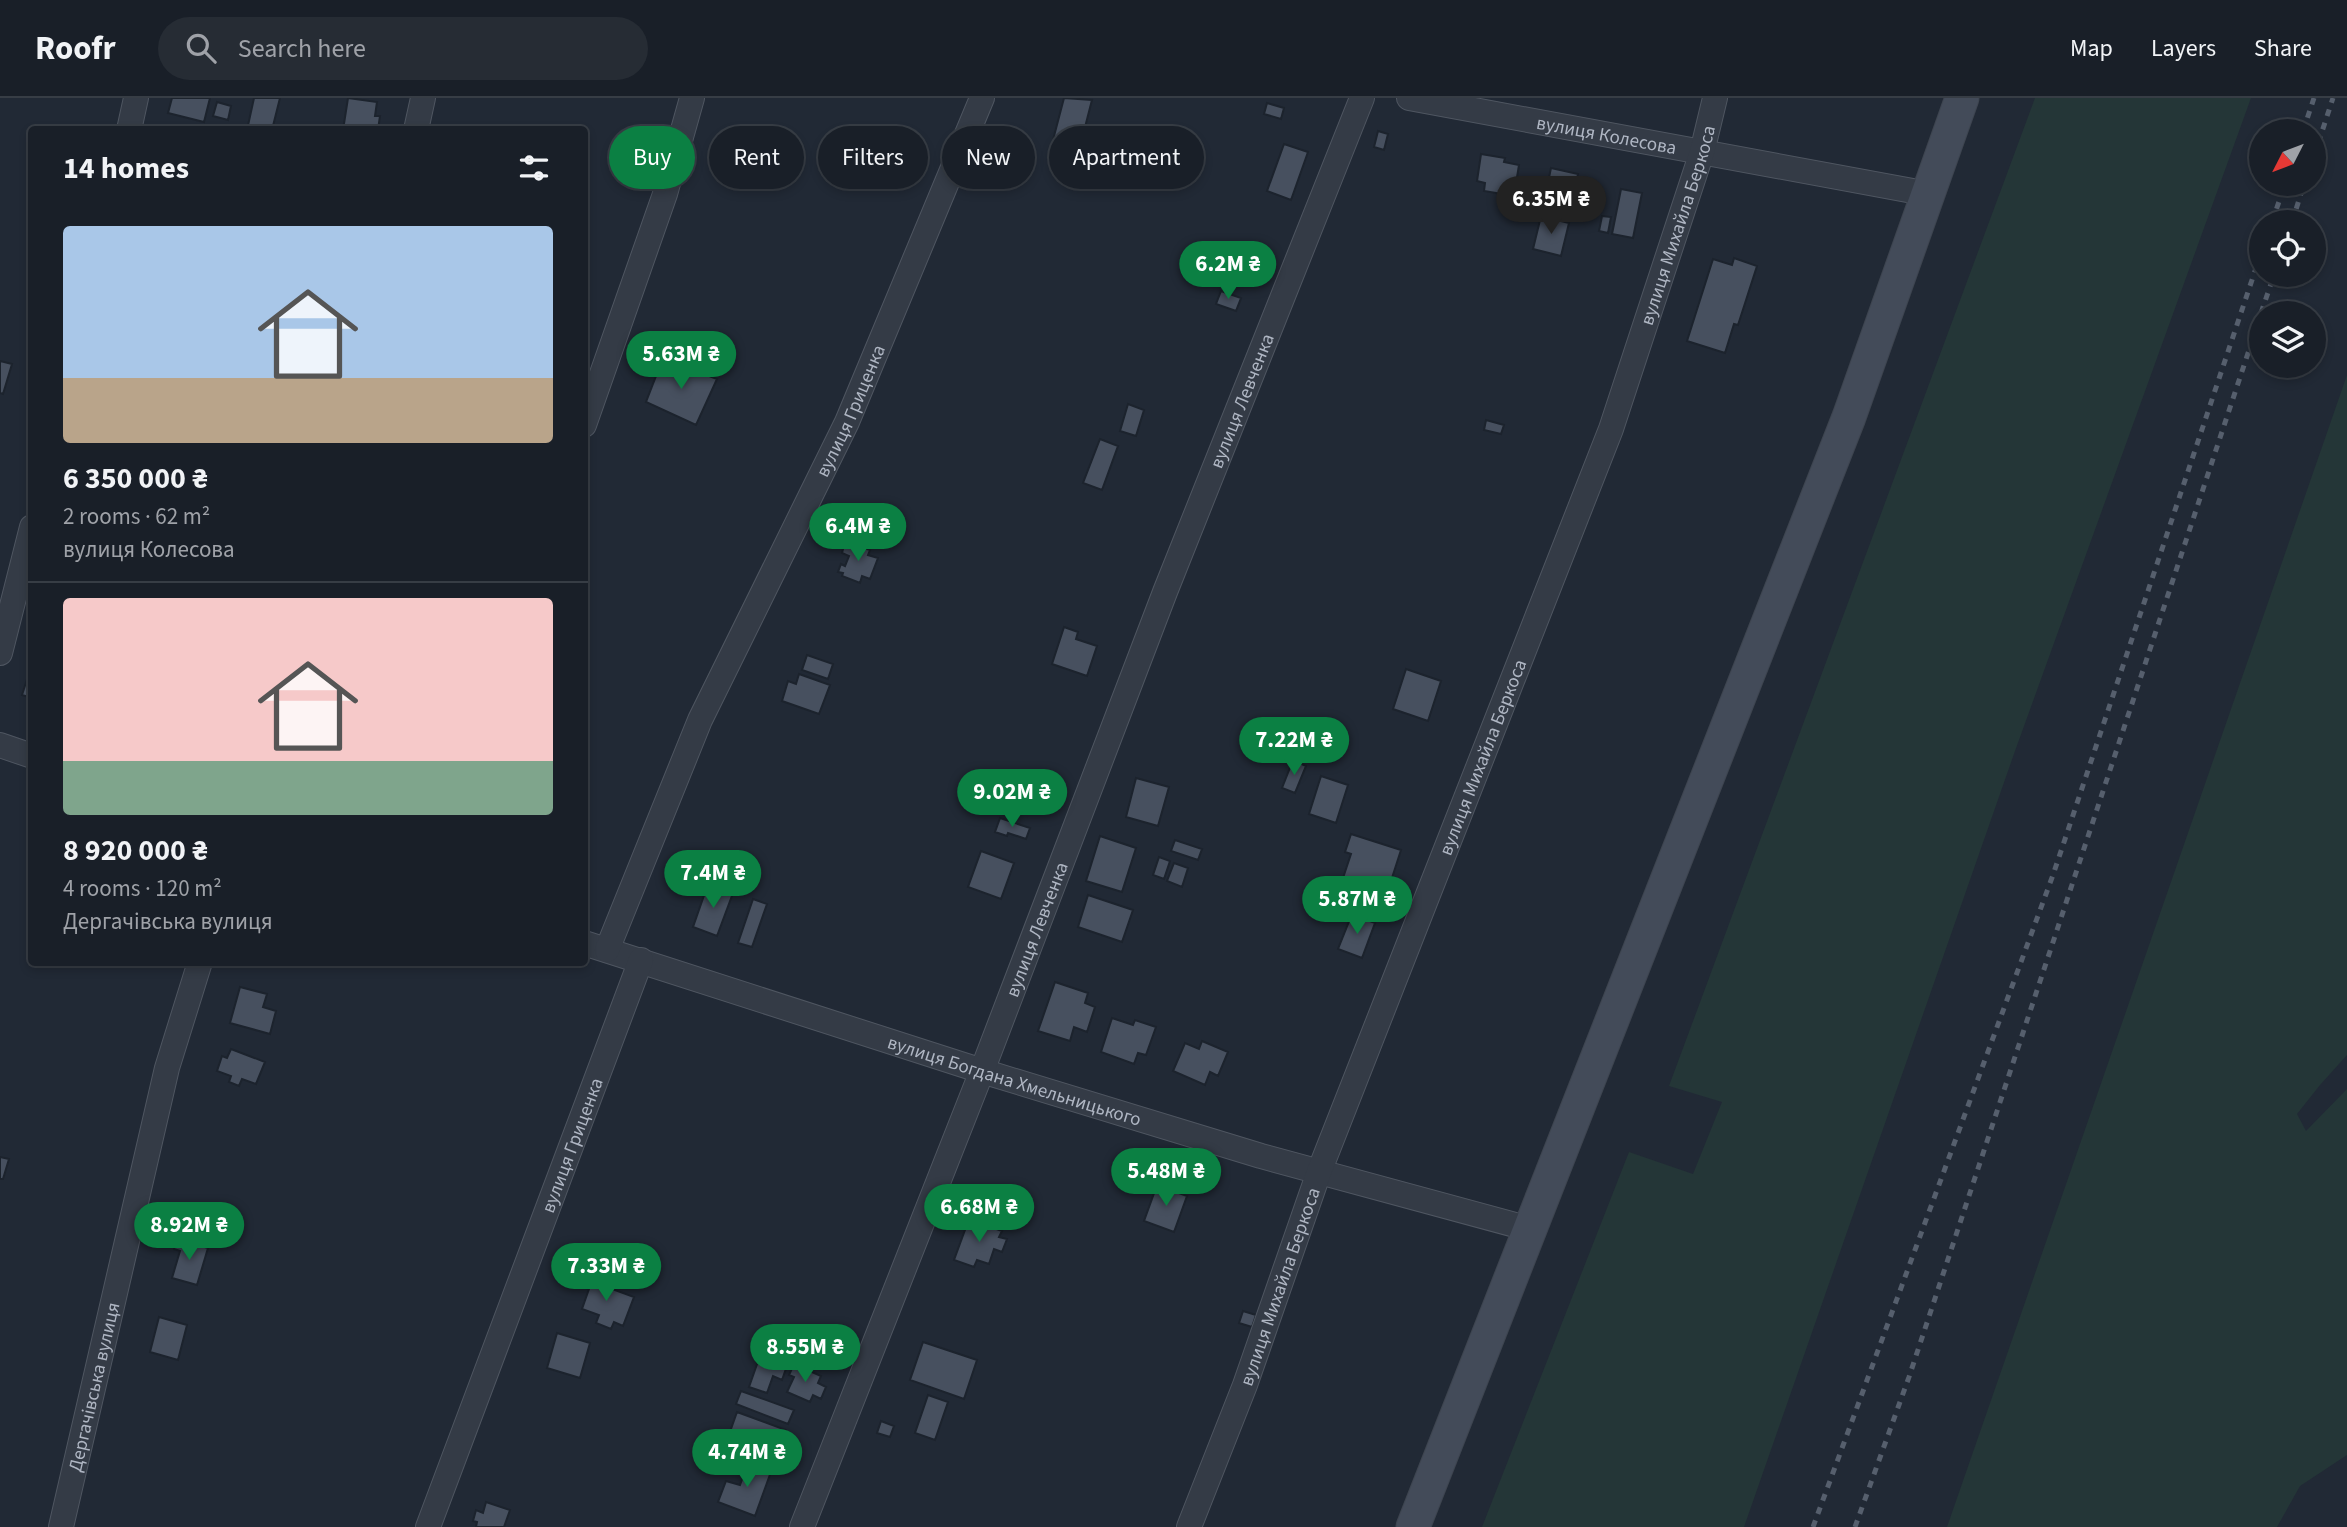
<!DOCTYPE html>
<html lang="en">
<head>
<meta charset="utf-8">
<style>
	:root { --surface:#191f28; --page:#262c34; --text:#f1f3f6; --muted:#9fa2a8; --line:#373d45; --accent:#0b8043 }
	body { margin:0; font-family:"Source Sans 3",sans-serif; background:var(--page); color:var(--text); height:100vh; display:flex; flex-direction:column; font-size:26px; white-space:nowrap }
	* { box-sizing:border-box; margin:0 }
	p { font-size:23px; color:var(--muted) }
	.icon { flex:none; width:38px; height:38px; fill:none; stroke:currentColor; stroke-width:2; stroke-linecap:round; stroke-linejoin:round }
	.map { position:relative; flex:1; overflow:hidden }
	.drawer { position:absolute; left:28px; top:28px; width:560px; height:840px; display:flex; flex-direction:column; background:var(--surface); border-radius:7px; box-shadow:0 4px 10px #0003,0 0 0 2px var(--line) }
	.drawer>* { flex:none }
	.banner { position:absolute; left:609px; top:28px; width:665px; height:63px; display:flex; gap:14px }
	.needle { width:46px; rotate:228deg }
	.fabs { position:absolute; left:2249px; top:21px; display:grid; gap:14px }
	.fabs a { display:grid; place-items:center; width:77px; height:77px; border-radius:50%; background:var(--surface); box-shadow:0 4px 10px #0003,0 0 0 2px var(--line); font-size:35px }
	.price { position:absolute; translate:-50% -60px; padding:0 16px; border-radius:24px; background:var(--accent); color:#fff; font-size:23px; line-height:46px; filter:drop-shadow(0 2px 4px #0008) }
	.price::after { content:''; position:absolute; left:50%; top:42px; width:21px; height:16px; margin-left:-10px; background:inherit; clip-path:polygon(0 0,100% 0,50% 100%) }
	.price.on { background:#222; color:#fff }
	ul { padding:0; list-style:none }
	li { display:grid; align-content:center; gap:14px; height:371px; padding:0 35px }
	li+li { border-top:2px solid var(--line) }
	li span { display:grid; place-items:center; height:217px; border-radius:7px; color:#555 }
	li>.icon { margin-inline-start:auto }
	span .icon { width:126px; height:126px; fill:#fffc; stroke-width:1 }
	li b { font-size:30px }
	h2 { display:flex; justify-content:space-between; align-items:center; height:84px; padding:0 35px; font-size:30px }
	.pill { padding:0 24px; border-radius:32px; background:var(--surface); box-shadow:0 4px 10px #0003,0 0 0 2px var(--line); font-size:24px; line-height:63px }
	.pill.on { background:var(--accent); color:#fff }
	header { display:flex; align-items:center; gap:42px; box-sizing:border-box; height:98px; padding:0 35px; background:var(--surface); border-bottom:2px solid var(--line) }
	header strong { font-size:33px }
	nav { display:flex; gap:38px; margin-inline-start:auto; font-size:24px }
	.search { width:490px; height:63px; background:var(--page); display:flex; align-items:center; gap:18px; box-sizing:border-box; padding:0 24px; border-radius:38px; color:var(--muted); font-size:26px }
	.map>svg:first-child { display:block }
	.green { fill:#243637 }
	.building { fill:#47505f; stroke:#1c232d; stroke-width:2 }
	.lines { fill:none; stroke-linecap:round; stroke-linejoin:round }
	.street-casing { stroke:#4f5661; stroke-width:26 }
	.secondary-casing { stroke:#3e4550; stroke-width:35 }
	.street { stroke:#343b46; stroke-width:24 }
	.secondary { stroke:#434b59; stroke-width:33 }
	.rail { stroke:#565f6d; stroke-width:5; stroke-dasharray:7 7; stroke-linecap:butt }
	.labels { text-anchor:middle; stroke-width:7; stroke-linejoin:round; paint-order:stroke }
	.street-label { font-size:19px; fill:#afb6c3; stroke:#1a212b }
</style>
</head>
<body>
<header>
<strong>Roofr</strong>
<div class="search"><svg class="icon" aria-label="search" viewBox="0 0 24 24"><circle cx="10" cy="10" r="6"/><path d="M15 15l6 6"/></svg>Search here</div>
<nav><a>Map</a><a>Layers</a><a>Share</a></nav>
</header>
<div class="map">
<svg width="2347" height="1429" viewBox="0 0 2347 1429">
	<rect width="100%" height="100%" fill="#212935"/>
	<path class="green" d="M2035,0H2251L2015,653L1744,1429H1482L1629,1054L1693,1076L1722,1004L1669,988Z
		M2347,277V957L2320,987L2297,1016L2306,1033L2347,991V1357L2300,1388L2277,1429H1947Z"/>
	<path class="building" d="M172,0H210L204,24L168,15Z
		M254,0H280L272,32H247Z
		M348,0L377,4L375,18H380L378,32H343Z
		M1064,0L1092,2L1075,68L1048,61Z
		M217,4L231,8L228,22L213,18Z
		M1267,5L1284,10L1281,21L1264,16Z
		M1378,33L1388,36L1384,52L1374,49Z
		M1284,46L1308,54L1291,102L1267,93Z
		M1481,56L1505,60L1504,64L1519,67L1514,98L1484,93L1485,85L1477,83Z
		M1551,70L1578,76L1569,120L1528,112L1531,92L1546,94Z
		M1621,91L1642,95L1633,140L1612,136Z
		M1541,118L1569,125L1561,158L1533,151Z
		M1602,118L1611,119L1608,135L1599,133Z
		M1734,160L1757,168L1738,227L1734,226L1725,255L1687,243L1713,161L1732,167Z
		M1221,193L1241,200L1236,213L1216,206Z
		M663,260L717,281L696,327L646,304Z
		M0,263L12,266L3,296L0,295Z
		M1128,306L1144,312L1136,338L1120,333Z
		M1486,322L1504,327L1501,336L1484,332Z
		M1100,341L1118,348L1102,392L1083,385Z
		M854,446L870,452L868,457L878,460L870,481L862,478L860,485L842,478L843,475L838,474L841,466L845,468L849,458L842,455L844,447L853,450Z
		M1064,529L1078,534L1076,541L1097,548L1087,578L1052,566Z
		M807,557L833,566L828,581L802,572Z
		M32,566V600L22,597Z
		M1406,571L1441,583L1428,623L1393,611Z
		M799,576L830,587L819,616L782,603L788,583L796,586Z
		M1293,662L1306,668L1295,695L1282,690Z
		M1321,678L1348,687L1336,725L1309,716Z
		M1136,680L1169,689L1158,728L1126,719Z
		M1000,720L1030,730L1026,741L1008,735L1007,738L995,734Z
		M1351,736L1401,752L1391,783L1382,781L1379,791L1343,780L1351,756L1345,754Z
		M1100,738L1136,750L1122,794L1086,783Z
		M1175,742L1202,751L1198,762L1171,753Z
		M981,753L1014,765L1001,801L968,789Z
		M1159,759L1170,763L1164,781L1153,777Z
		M1174,765L1188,770L1182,789L1167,783Z
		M708,786L733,795L717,838L693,829Z
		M1088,797L1133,812L1122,844L1078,829Z
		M753,801L767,806L752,849L738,845Z
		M1352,816L1375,825L1362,860L1338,851Z
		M1055,884L1088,895L1085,905L1095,909L1087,934L1074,929L1070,943L1038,933Z
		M240,889L267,896L263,909L276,913L270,936L230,925Z
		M1112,920L1133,927L1135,922L1156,929L1146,957L1138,955L1134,966L1101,954Z
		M1202,943L1228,954L1218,978L1210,974L1205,987L1173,973L1185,945L1199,951Z
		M231,951L265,964L256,986L242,981L239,988L229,984L231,978L217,973L222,958L227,960Z
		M0,1059L9,1061L3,1081H0Z
		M1157,1087L1187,1098L1174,1134L1144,1123Z
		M969,1121L1002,1133L999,1139L1007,1141L1002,1154L994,1151L989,1166L977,1162L974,1169L954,1162Z
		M177,1141L208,1150L197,1187L172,1180L180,1153L174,1151Z
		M577,1178L634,1199L623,1228L614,1224L611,1231L596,1225L599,1217L582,1211L589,1191L574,1186Z
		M1243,1213L1256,1217L1252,1229L1239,1225Z
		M159,1219L187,1227L178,1262L150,1254Z
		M557,1235L590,1245L580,1280L547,1270Z
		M923,1244L977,1262L964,1301L910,1282Z
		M762,1252L777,1257L776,1261L788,1265L782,1282L773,1278L767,1295L749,1289Z
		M794,1266L821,1278L818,1285L826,1289L821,1301L813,1297L810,1304L787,1294L794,1279L789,1277Z
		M741,1293L794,1312L788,1326L736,1306Z
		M928,1297L948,1304L935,1342L915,1335Z
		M737,1314L786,1332L784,1339L796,1343L791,1359L779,1354L775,1363L726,1345Z
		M881,1323L894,1328L890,1339L877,1335Z
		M749,1362L772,1371L755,1418L718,1404L726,1383L740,1387Z
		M486,1404L510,1412L504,1429H476L477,1424L473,1423L476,1412L483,1415Z"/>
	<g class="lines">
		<g class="street-casing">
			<g id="street">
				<path id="s1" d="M1409,0L1929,96"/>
				<path d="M129,32L136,0"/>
				<path d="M416,32L423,0"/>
				<path d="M584,327L665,96L692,0"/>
				<path d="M0,555L32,429"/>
				<path d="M0,647L32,658"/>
				<path id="s2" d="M584,845L982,973L1261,1058L1530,1131"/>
				<path id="s3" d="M607,852L700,622L847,324L982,0"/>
				<path id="s4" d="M61,1429L167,970L200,864"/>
				<path id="s5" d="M428,1429L641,862"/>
				<path id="s6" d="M802,1429L982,973L1165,494L1362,0"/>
				<path id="s7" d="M1189,1429L1245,1287L1319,1074L1611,331L1702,54L1715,0"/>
			</g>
		</g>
		<g class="secondary-casing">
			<path id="secondary" d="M1413,1429L1849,319L1962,0"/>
		</g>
		<use href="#street" class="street"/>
		<use href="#secondary" class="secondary"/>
		<path class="rail" d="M2303,33L2314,0
			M2314,58L2333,0
			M2272,124L2285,86
			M2292,124L2304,86
			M2261,215L2274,177
			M1813,1429L2053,777L2261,155
			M1855,1429L1909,1279L2261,216"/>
	</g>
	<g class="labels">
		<g class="street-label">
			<text dy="7" stroke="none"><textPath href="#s1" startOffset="201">вулиця Колесова</textPath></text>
			<text dy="7" stroke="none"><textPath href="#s7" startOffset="1391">вулиця Михайла Беркоса</textPath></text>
			<text dy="7" stroke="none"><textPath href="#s6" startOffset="1209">вулиця Левченка</textPath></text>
			<text dy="7" stroke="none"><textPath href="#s3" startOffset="592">вулиця Гриценка</textPath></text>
			<text dy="7" stroke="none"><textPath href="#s7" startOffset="824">вулиця Михайла Беркоса</textPath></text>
			<text dy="7" stroke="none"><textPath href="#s6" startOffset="642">вулиця Левченка</textPath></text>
			<text dy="7" stroke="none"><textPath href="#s2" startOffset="452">вулиця Богдана Хмельницького</textPath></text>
			<text dy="7" stroke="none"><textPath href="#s5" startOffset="408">вулиця Гриценка</textPath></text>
			<text dy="7" stroke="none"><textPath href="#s7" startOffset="257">вулиця Михайла Беркоса</textPath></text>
			<text dy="7" stroke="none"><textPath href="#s4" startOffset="144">Дергачівська вулиця</textPath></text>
		</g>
	</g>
</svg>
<div class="fabs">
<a><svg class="needle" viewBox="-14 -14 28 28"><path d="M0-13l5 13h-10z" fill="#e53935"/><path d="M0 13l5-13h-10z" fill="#9fa2a8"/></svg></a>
<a><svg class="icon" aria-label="locate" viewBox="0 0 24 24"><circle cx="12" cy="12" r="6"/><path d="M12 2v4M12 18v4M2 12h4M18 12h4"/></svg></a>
<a><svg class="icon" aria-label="layers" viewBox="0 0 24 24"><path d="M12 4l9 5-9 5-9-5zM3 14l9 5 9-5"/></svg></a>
</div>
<b class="price on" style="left:1551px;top:138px">6.35M ₴</b>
<b class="price" style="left:1228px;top:203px">6.2M ₴</b>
<b class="price" style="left:681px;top:293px">5.63M ₴</b>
<b class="price" style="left:858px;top:465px">6.4M ₴</b>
<b class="price" style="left:1294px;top:679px">7.22M ₴</b>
<b class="price" style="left:1012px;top:731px">9.02M ₴</b>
<b class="price" style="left:713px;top:812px">7.4M ₴</b>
<b class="price" style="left:1357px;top:838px">5.87M ₴</b>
<b class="price" style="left:1166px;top:1110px">5.48M ₴</b>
<b class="price" style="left:979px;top:1146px">6.68M ₴</b>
<b class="price" style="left:189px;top:1164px">8.92M ₴</b>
<b class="price" style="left:606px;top:1205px">7.33M ₴</b>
<b class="price" style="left:805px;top:1286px">8.55M ₴</b>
<b class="price" style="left:747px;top:1391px">4.74M ₴</b>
<div class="banner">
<a class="pill on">Buy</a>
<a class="pill">Rent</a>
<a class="pill">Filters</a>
<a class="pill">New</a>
<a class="pill">Apartment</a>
</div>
<section class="drawer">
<h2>14 homes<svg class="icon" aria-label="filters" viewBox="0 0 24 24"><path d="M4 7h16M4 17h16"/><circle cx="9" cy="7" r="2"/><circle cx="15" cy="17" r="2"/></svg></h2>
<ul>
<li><span style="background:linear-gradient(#a9c7e8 70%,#b9a48a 0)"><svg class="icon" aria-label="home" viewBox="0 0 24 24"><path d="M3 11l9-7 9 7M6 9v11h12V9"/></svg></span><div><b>6 350 000 ₴</b><p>2 rooms · 62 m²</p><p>вулиця Колесова</p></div></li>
<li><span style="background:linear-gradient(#f6c9c9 75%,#7fa58c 0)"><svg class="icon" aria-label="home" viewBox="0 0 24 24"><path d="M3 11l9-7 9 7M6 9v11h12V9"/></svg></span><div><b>8 920 000 ₴</b><p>4 rooms · 120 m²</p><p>Дергачівська вулиця</p></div></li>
</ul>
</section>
</div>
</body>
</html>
